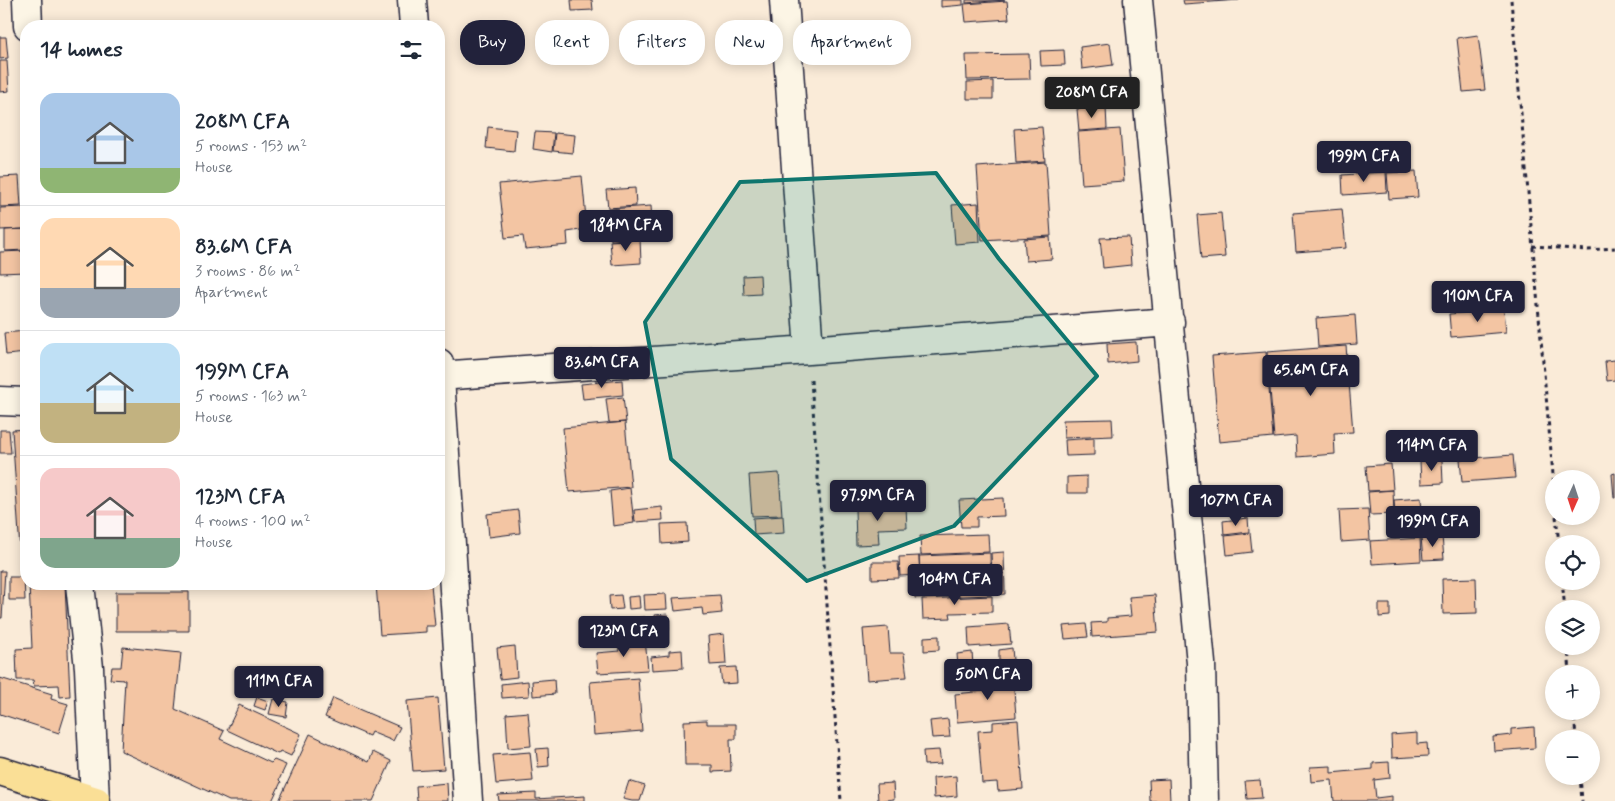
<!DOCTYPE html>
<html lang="en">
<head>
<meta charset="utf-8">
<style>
	:root { --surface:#fff; --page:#f6f6f7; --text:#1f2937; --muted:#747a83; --line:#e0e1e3; --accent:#22223b }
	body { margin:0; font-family:Mynerve,sans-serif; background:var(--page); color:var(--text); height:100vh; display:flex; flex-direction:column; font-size:19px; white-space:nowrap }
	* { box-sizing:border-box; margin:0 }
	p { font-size:16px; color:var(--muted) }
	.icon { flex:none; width:28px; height:28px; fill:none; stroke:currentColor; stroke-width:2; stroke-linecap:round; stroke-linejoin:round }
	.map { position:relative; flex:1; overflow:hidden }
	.panel { position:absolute; left:20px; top:20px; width:425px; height:570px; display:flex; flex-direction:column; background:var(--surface); border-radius:20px; box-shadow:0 2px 12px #0003 }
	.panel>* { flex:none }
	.guide { position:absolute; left:460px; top:20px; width:475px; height:45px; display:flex; gap:10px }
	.needle { width:32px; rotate:183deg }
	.buttons { position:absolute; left:1545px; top:470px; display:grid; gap:10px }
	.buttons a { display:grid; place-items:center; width:55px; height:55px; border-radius:50%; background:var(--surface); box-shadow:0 2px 12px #0003; font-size:25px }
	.price { position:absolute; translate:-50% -42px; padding:0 11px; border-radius:5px; background:var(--accent); color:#fff; font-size:16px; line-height:32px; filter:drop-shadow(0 1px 2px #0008) }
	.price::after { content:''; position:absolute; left:50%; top:30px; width:15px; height:11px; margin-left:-8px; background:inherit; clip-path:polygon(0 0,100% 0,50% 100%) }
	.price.current { background:#222; color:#fff }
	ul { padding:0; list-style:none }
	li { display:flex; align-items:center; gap:15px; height:125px; padding:0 20px }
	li+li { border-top:1px solid var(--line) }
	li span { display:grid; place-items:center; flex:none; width:140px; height:100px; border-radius:15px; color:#555 }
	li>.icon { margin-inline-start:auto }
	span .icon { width:60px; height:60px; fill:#fffc; stroke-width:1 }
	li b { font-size:21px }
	h2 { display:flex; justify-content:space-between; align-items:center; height:60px; padding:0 20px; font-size:21px }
	.tag { padding:0 18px; border-radius:20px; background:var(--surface); box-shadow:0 2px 12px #0003; font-size:18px; line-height:45px }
	.tag.current { background:var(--accent); color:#fff }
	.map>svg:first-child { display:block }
	.building { fill:#f3c5a3; stroke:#22223b }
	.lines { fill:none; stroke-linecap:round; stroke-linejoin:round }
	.minor-casing { stroke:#22223b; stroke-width:31 }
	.trunk-casing { stroke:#22223b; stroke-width:31 }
	.path { stroke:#22223b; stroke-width:3; stroke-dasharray:4 4; stroke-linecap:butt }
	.minor { stroke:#fcf5e5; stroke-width:28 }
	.trunk { stroke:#fadf96; stroke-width:28 }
	.marked { fill:#0f766e; fill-opacity:0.2; stroke:#0f766e; stroke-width:4; stroke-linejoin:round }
</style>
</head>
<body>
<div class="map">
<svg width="1615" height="801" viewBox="0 0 1615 801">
	<rect width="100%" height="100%" fill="#faebd8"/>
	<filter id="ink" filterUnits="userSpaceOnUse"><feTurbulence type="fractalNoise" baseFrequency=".02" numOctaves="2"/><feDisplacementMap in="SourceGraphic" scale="10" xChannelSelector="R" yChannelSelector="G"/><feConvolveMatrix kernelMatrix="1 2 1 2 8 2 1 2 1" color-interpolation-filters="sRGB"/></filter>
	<g filter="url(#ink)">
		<path class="building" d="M571,0H592L593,10L572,11Z
			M941,0H963V5L941,7Z
			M966,0H1005L966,3Z
			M1183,0H1239L1184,4Z
			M1007,1L1009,19L966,22L964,4Z
			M1478,35L1485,90L1463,92L1457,38Z
			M0,37H6L8,58L0,59Z
			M1110,43L1113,65L1082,69L1080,47Z
			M1064,50L1065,65L1041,66L1040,51Z
			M1029,54L1030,79L967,80L966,55Z
			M0,61H7L9,91L0,92Z
			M993,81V99H967V82Z
			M1106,107L1107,129L1079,131L1077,109Z
			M488,127L516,130L514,151L486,148Z
			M1042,127L1045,161L1016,163L1014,129Z
			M1120,129L1124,181L1082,184L1078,132Z
			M535,132L554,133L552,152L533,149Z
			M555,133L575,135L573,153L553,151Z
			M1046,162L1051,236L982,240L977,167Z
			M1416,171L1418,197L1389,199L1387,173Z
			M1386,172L1387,192L1343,195L1342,175Z
			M19,176L21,206L0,207V177Z
			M582,176L587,229L567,232L568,245L525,249L523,236L505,238L499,184Z
			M635,188L636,206L608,208L606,190Z
			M978,203L980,242L955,244L952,205Z
			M651,206L653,237L611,240L609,209Z
			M24,207L25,229L0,230V208Z
			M1342,209L1346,248L1296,252L1293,213Z
			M1221,213L1225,257L1201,259L1197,215Z
			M24,229L25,250L5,251V230Z
			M1050,237L1052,259L1026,261L1024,239Z
			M1129,237L1131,265L1103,268L1100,238Z
			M640,239L641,263L612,265L610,241Z
			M25,251L26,272L0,273V252Z
			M760,275L761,294L744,295L743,276Z
			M1504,309L1506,332L1451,337L1449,314Z
			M1355,315L1357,344L1318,347L1316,318Z
			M26,331V353L6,355L4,333Z
			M1136,342L1137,361L1108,364L1107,344Z
			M1346,346L1353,432L1334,433L1335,454L1297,457L1296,436L1274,438L1267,352Z
			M1266,352L1273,437L1219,442L1212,356Z
			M1615,360V380L1607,381L1605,361Z
			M622,380L623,395L583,399L581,384Z
			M623,397L626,422L609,423L606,399Z
			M1112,419L1113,436L1064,438L1063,420Z
			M625,422L631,487L569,492L563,428Z
			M26,429V565H21L12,430Z
			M0,430H9L11,453H0Z
			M1094,438V455L1066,456L1065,440Z
			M1513,455L1515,478L1462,482L1460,459Z
			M1442,460L1443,483L1421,484L1420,461Z
			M1391,464L1393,490L1368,491L1366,466Z
			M779,473L782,515L752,516L749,475Z
			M1615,473V498H1614L1612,474Z
			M1087,476V493H1067V477Z
			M630,488L634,523L613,526L610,491Z
			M1393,490L1394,514L1370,515L1368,492Z
			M1003,498L1004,516L977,517V527H961L959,500Z
			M1421,498L1422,512L1395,514L1394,500Z
			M906,506L907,528L878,529L879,544L856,545L855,508Z
			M662,507L663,520L635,522L634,510Z
			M1368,509L1370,540L1341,542L1339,510Z
			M518,510L520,533L489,537L487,514Z
			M783,516L784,533L754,535L753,518Z
			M1248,518L1249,532L1224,535L1223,521Z
			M687,523L688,542L662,544L661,524Z
			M1250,533L1252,552L1227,555L1225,536Z
			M988,534L989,552L921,555L920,536Z
			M1442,536L1444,559L1423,560L1421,537Z
			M1420,538L1421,561L1372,564L1370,541Z
			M1004,552L1005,594L993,595L991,553Z
			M990,553L991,595L915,598L914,577L920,576L919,556Z
			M919,556L920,575L900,576L899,557Z
			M872,562H898L899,578L872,579Z
			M0,571H5L2,618H0Z
			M9,577H24L25,600H9Z
			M1476,578L1477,613L1443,614L1442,579Z
			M29,584H65L70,696L60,697L59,685L34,686L33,680H17L16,649L32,648Z
			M376,584H431L435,626H426V632L380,635Z
			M116,592H189V631H116Z
			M666,594L667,609L645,610L644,595Z
			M621,595L623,609L610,610L609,596Z
			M720,595L722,613L703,615L702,608L675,611L673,598Z
			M1155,595L1158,632L1092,637L1091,623L1107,622V618L1131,616L1129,597Z
			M639,596L640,608L629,609L628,597Z
			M992,596V612L950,613L951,618L923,619L922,599Z
			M1379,604H1390V616L1379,617Z
			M668,614L669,629L656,631L655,615Z
			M645,617L646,633L619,635L617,619Z
			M1009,624L1011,644L969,647L968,627Z
			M1086,624L1088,637L1065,639L1063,626Z
			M888,627L890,653H904L907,677L867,680L863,629Z
			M724,634L726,664L710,665L708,636Z
			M939,636V650L924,651V637Z
			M645,639L648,670L598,673L596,653L619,651L618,641Z
			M515,646L517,677L500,679L497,648Z
			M123,647L181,653L175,709L224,731L220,739L271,763L274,760L286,765L279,780L281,782L272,801H229L121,751L125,680L110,679L112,667H121Z
			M1012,648L1013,660L999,661V650Z
			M682,650L683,668L652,670L651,657L669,655V651Z
			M972,652L973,665L958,667L957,654Z
			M736,667L737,683L722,684L720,668Z
			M1013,676L1016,717L957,722L955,694L984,691L983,678Z
			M0,678L52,694L51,699L68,704L59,733L0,714Z
			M638,678L642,731L594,735L590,682Z
			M554,679L555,694L533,696L532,681Z
			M528,681L529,696L502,698L501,684Z
			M257,697L268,701L265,710L254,706Z
			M333,698L400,727L393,741L371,732L369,736L325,717Z
			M438,698L444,769L413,771L407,701Z
			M273,699L288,702L286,717L269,714Z
			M239,705L301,734L291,756L280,751L278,754L227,730Z
			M528,712L531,746L508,748L506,714Z
			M948,719L950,737L932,738L930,721Z
			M707,720V724H736V739H730L731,771L712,772V765H685L684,721Z
			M1018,720L1023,789L998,791L997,782L982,783L978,731L993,730V722Z
			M1534,727L1535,748L1494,751L1493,737L1511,735V729Z
			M1417,733V744L1427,743L1428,756L1392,758L1391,735Z
			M310,734L369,762L373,752L391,761L373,801H279Z
			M548,748L549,766L538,767L536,749Z
			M939,750L941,764L924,765L923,751Z
			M530,752L533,781L496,784L493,755Z
			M1389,762L1390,778L1374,780L1376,798L1392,796V801H1334L1332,780L1311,782L1310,767L1331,766V773L1373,769V763Z
			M956,776L957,796L934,798L933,778Z
			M1169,779L1170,801H1150L1149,780Z
			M1260,780L1262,798L1247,799L1245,781Z
			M629,781L645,786L640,801H632L623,799Z
			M447,783L448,801H417L416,786Z
			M893,783L894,799L878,801L877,784Z
			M536,793V799L585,796V801H499L498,795Z"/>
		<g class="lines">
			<g class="minor-casing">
				<path id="minor" d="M27,0L28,26
					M412,0L414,26
					M784,0L809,350
					M1138,0L1201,663L1204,801
					M439,363L468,801
					M439,376L809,350L1170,322
					M0,401L26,402
					M80,584L89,668L95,801"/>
			</g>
			<g class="trunk-casing">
				<path id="trunk" d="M0,771L96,801"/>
			</g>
			<path class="path" d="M1511,0L1554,486
				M1532,246L1588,250L1615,248
				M811,380L841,801
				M1556,516L1559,544
				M1562,581L1565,609
				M1568,646L1570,674
				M1574,711L1576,739
				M1580,776L1582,801"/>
			<use href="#minor" class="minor"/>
			<use href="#trunk" class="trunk"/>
		</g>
	</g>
	<path class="marked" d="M936,173L999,259L1097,376L954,526L807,581L671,459L645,322L740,182Z"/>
</svg>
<div class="buttons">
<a><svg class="needle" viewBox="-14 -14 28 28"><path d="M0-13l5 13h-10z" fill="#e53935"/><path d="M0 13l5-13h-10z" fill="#747a83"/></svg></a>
<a><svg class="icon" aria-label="locate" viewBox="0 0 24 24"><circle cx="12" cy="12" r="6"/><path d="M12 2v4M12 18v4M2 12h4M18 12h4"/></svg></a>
<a><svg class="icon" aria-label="layers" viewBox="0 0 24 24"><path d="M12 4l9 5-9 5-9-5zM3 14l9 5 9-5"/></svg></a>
<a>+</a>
<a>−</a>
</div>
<b class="price current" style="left:1092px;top:119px">208M CFA</b>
<b class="price" style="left:1364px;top:183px">199M CFA</b>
<b class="price" style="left:626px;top:252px">184M CFA</b>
<b class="price" style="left:1478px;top:323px">110M CFA</b>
<b class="price" style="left:602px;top:389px">83.6M CFA</b>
<b class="price" style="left:1311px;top:397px">65.6M CFA</b>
<b class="price" style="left:1432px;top:472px">114M CFA</b>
<b class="price" style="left:878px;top:522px">97.9M CFA</b>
<b class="price" style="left:1236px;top:527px">107M CFA</b>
<b class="price" style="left:1433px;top:548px">199M CFA</b>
<b class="price" style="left:955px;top:606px">104M CFA</b>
<b class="price" style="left:624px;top:658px">123M CFA</b>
<b class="price" style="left:988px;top:701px">50M CFA</b>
<b class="price" style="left:279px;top:708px">111M CFA</b>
<div class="guide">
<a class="tag current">Buy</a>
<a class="tag">Rent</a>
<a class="tag">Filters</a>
<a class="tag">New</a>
<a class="tag">Apartment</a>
</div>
<section class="panel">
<h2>14 homes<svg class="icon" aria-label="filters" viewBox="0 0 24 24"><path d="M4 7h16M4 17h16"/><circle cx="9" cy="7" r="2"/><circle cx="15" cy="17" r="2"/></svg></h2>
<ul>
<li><span style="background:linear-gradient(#a9c7e8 75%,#8fb573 0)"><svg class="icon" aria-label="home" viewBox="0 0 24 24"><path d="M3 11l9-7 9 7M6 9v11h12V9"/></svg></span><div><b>208M CFA</b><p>5 rooms · 153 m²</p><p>House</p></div></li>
<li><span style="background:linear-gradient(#ffd9b3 70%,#9aa5b1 0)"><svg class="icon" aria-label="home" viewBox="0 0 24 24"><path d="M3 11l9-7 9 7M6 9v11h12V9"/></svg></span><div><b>83.6M CFA</b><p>3 rooms · 86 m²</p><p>Apartment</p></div></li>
<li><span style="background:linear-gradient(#bfe0f5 60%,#c2b280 0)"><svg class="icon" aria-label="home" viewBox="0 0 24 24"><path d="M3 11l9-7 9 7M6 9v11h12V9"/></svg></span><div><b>199M CFA</b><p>5 rooms · 163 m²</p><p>House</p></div></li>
<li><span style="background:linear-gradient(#f6c9c9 70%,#7fa58c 0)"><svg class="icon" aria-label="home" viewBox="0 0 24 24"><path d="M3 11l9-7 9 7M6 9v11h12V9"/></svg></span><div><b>123M CFA</b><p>4 rooms · 100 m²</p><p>House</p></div></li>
</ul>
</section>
</div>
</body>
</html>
